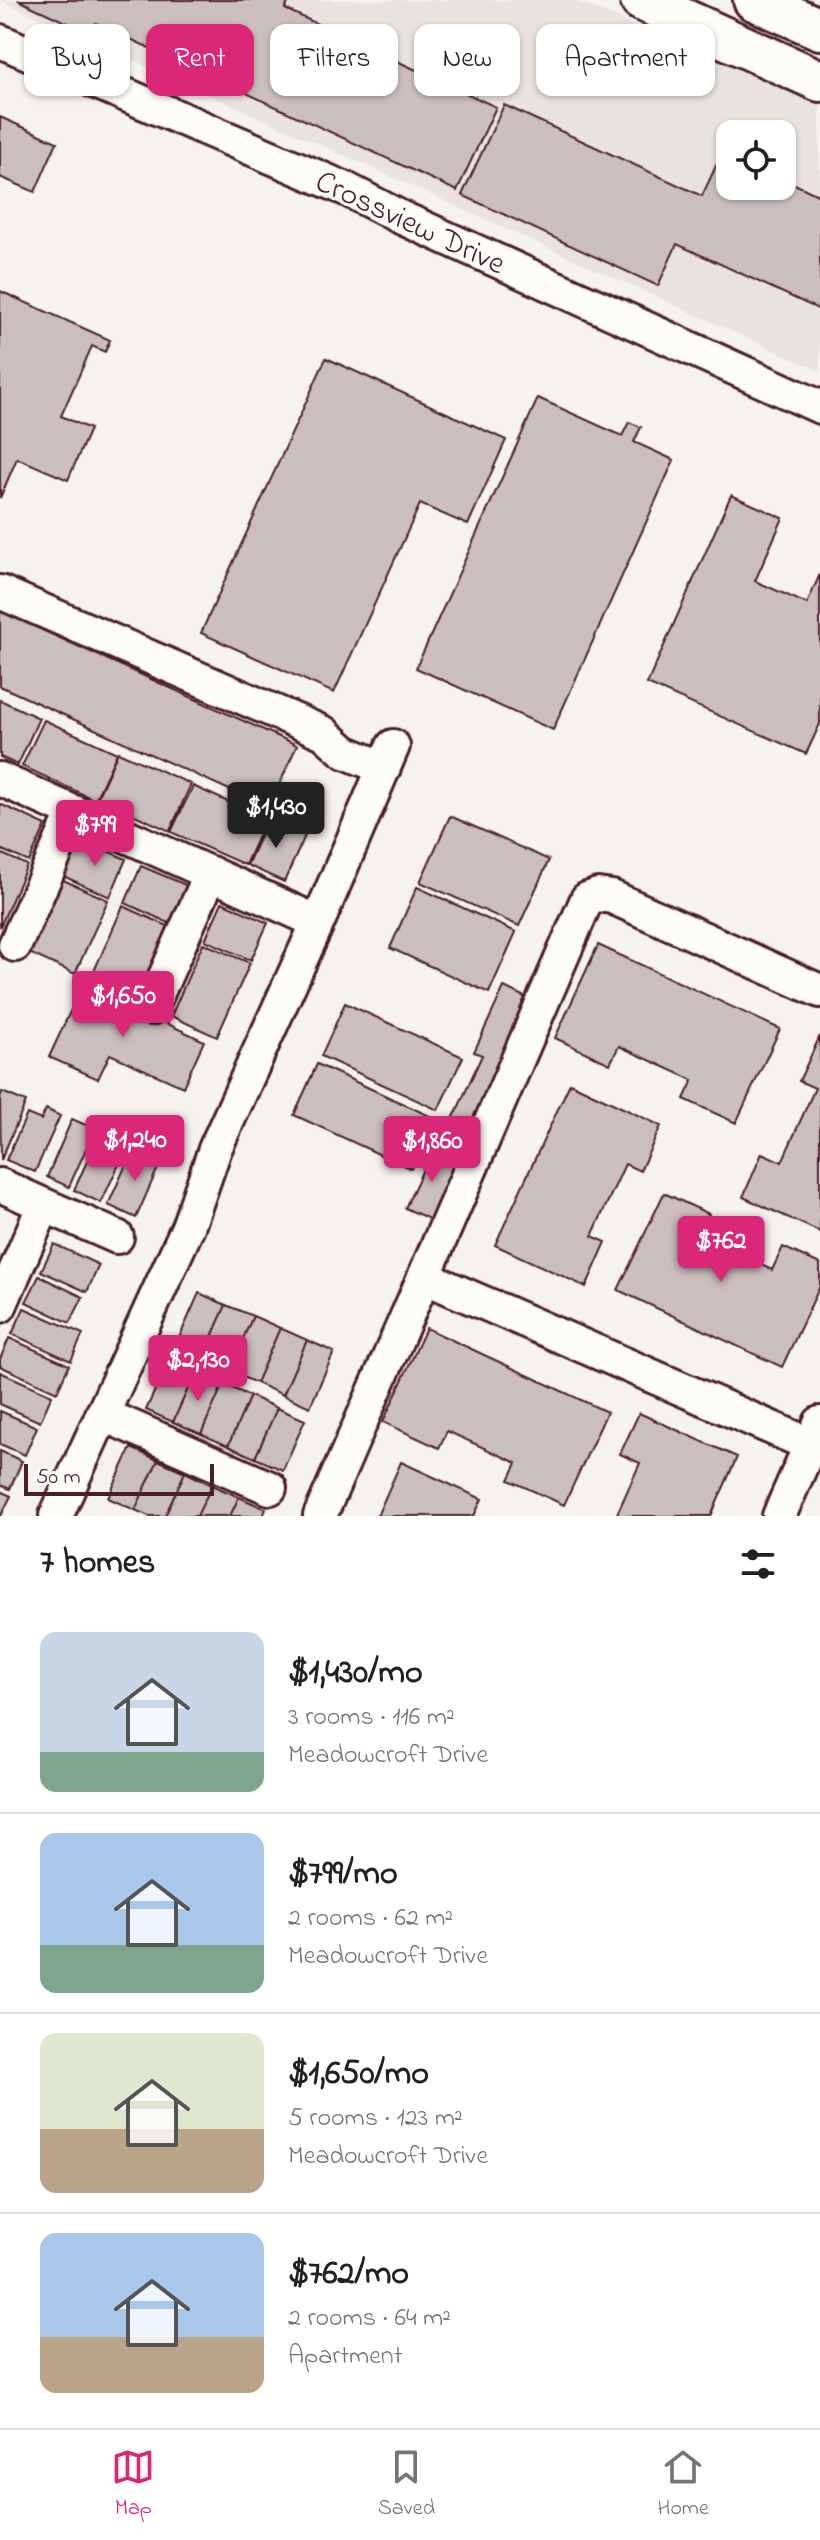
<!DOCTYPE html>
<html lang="en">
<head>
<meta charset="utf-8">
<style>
	:root { --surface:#fff; --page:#f2f2f2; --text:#202124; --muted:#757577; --line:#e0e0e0; --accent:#db2777 }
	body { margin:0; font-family:"Indie Flower",sans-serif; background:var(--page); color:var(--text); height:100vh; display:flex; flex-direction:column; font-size:30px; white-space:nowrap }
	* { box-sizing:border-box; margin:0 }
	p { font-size:26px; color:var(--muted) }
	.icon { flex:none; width:44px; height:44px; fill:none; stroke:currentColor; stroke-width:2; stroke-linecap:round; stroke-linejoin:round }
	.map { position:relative; height:1516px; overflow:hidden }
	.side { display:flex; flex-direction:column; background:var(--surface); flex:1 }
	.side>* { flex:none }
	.banner { position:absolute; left:24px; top:24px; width:772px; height:72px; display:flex; gap:16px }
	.controls { position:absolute; left:716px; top:120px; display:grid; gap:16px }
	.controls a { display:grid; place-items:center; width:80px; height:80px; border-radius:16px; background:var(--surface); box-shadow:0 2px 6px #0004; font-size:40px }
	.scale { position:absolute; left:24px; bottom:20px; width:190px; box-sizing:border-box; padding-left:8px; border:4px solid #4a1f2b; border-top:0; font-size:22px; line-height:28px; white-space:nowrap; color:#4a1f2b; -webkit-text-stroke:6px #fdfcf7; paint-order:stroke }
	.price { position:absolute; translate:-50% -68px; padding:0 18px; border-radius:8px; background:var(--accent); color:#fff; font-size:26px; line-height:52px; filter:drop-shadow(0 2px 4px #0008) }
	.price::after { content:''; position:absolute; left:50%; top:48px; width:24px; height:18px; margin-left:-12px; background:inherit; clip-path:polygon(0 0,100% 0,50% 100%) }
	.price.selected { background:#222; color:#fff }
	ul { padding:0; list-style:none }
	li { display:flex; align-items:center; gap:24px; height:200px; padding:0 40px }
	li+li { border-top:2px solid var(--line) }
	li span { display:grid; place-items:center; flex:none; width:224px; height:160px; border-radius:16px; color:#555 }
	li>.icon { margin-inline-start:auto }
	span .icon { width:96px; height:96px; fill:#fffc; stroke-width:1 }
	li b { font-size:34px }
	h2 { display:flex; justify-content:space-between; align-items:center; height:96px; padding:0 40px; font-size:34px }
	.tag { padding:0 28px; border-radius:16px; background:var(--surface); box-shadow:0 2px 6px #0004; font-size:28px; line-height:72px }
	.tag.selected { background:var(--accent); color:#fff }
	.tab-bar { display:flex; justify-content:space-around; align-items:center; height:112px; border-top:2px solid var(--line); background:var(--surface); font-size:22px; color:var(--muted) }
	.tab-bar a { display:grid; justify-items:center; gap:4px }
	.tab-bar .selected { color:var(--accent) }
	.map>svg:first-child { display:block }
	.built { fill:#e9e3e0; fill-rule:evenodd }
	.building { fill:#cbbfbe; stroke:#4a1f2b; stroke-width:2 }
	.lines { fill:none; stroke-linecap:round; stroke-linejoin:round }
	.minor-casing { stroke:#4a1f2b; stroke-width:38 }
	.major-casing { stroke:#4a1f2b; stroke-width:46 }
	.minor { stroke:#fdfcf7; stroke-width:32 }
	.major { stroke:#fdfcf7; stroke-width:40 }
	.labels { text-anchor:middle; stroke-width:6; stroke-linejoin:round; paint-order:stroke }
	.street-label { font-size:32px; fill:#4a1f2b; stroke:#fdfcf7 }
</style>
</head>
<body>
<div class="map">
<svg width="820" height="1516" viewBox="0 0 820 1516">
	<rect width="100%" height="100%" fill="#f6f3ef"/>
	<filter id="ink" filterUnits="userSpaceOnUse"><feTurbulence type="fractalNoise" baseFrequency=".0125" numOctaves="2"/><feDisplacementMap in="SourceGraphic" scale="16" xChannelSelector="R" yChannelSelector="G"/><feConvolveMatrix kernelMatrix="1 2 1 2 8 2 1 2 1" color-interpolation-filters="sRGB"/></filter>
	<g filter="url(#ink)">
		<path class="built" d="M0,0H575L820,105V371ZM730,134H782V186H730Z"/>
		<path class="building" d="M18,0H281L288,3L285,9L496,107L457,191L96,23L91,34Z
			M504,105L702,196L723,151L730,154V186H782V178L820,196V310L677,244L658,286L462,195Z
			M0,117L57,142L35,192L0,177Z
			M0,291L110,340L105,352L92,346L61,416L90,429L68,480L17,458L0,498Z
			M326,358L506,440L468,525L420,504L334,693L201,633Z
			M538,398L622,436L629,422L641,427L634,442L674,460L553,730L416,668Z
			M731,495L783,518L755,581L807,604L820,574V724L806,754L647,684Z
			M0,611L297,745L269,808L0,686Z
			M0,700L39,718L18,765L0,757Z
			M44,720L117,753L95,800L22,766Z
			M118,752L191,784L170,831L97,798Z
			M193,786L266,819L245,865L171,832Z
			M0,804L46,825L29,862L0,849Z
			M450,816L549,860L519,926L420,882Z
			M268,819L305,836L284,882L247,865Z
			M80,839L126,859L110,897L63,876Z
			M0,853L27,865L0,927Z
			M141,866L188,886L171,924L125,903Z
			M61,879L108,900L75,974L29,953Z
			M417,887L516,932L489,993L390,948Z
			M222,902L268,923L251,960L205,940Z
			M123,906L170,927L137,1001L90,980Z
			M203,943L250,963L217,1037L171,1016Z
			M598,945L780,1029L736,1123L684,1099L693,1080L619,1046L610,1064L555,1038Z
			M83,984L204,1041L183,1087L110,1054L98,1079L49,1057Z
			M504,987L531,1000L465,1146L445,1137L482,1055L474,1052Z
			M345,1003L463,1057L438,1110L321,1056Z
			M820,1036V1232L743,1197L762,1153L782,1162L815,1088L799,1081Z
			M317,1064L434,1118L411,1169L294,1115Z
			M570,1083L661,1126L640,1171L625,1164L592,1236L606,1242L586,1287L495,1245Z
			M2,1092L26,1102L1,1160L0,1098Z
			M46,1109L60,1116L35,1172L6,1160L27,1114L41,1120Z
			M72,1119L95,1129L69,1187L47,1177Z
			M98,1137L126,1149L101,1203L74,1190Z
			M433,1148L459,1159L431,1220L405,1208Z
			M133,1149L161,1161L136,1218L108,1205Z
			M664,1193L709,1214L698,1236L772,1270L783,1247L820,1264V1286L782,1367L618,1290Z
			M54,1244L99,1265L87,1292L41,1271Z
			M39,1276L83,1297L70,1323L26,1302Z
			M199,1293L226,1305L202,1359L175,1347Z
			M226,1305L253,1316L229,1371L202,1359Z
			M24,1308L83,1334L71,1361L12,1334Z
			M253,1316L280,1328L256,1383L229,1371Z
			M280,1328L307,1340L283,1395L256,1383Z
			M426,1328L607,1412L564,1505L509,1480L517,1463L447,1431L439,1448L383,1422Z
			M9,1338L69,1365L57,1392L0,1366V1359Z
			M307,1340L334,1352L310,1407L283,1395Z
			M169,1359L196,1371L173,1422L146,1410Z
			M196,1371L223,1384L201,1434L173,1422Z
			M0,1372L52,1395L40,1422L0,1404Z
			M223,1384L250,1396L228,1446L201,1434Z
			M250,1396L277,1408L255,1458L228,1446Z
			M277,1408L305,1420L283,1470L255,1458Z
			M0,1411L37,1427L25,1455L0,1444Z
			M639,1413L737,1457L711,1516H616L640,1463L620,1454Z
			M131,1448L158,1460L135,1510L108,1498Z
			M0,1451L22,1461L10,1489L0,1485Z
			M158,1460L185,1472L165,1516H149L135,1510Z
			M401,1462L482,1499L474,1516H377Z
			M185,1472L212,1485L197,1516H165Z
			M212,1485L239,1497L230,1516H197Z
			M0,1491L11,1496L1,1516H0Z
			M239,1497L266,1509L263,1516H230Z"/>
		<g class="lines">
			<g class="minor-casing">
				<path id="minor" d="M0,41L346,189L398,216L820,407
					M0,592L324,733L345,752L384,768
					M0,779L318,922
					M15,945L74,812
					M151,1008L211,873
					M0,1185L44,1205L0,1306
					M44,1205L117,1237
					M102,1414L270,1488
					M811,1445L424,1277L587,899L598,895L612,897L820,991
					M56,1516L188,1227L215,1149L318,922L393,746
					M320,1516L424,1277
					M779,1516L820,1423"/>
			</g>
			<g class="major-casing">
				<path id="major" d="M641,0L820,81
					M754,0L820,29"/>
			</g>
			<use href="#minor" class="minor"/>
			<use href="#major" class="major"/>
		</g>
	</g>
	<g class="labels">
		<g class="street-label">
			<text transform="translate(411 221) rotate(25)" y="11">Crossview Drive</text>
		</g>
	</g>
</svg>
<div class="controls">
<a><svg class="icon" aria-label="locate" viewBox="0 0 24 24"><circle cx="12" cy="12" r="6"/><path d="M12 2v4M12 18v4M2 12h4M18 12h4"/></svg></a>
</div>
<div class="scale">50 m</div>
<b class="price selected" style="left:276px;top:850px">$1,430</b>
<b class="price" style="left:95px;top:868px">$799</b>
<b class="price" style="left:123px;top:1039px">$1,650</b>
<b class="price" style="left:135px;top:1183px">$1,240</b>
<b class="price" style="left:432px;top:1184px">$1,860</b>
<b class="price" style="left:721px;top:1284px">$762</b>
<b class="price" style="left:198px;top:1403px">$2,130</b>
<div class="banner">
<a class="tag">Buy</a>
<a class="tag selected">Rent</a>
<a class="tag">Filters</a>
<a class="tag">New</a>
<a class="tag">Apartment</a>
</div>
</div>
<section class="side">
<h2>7 homes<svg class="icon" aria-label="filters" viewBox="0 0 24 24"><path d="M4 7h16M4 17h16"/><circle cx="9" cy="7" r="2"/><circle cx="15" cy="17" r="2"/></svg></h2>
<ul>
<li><span style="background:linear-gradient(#c9d6e8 75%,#7fa58c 0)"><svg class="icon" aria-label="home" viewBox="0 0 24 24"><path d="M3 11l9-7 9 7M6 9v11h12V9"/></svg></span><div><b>$1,430/mo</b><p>3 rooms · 116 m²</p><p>Meadowcroft Drive</p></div></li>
<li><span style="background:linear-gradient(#a9c7e8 70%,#7fa58c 0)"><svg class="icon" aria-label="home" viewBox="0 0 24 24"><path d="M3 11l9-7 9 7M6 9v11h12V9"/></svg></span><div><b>$799/mo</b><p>2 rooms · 62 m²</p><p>Meadowcroft Drive</p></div></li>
<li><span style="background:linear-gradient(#dfe7d0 60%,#b9a48a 0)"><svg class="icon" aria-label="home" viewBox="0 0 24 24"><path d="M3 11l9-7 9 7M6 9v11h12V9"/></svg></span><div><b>$1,650/mo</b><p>5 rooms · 123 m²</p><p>Meadowcroft Drive</p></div></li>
<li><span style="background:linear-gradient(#a9c7e8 65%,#b9a48a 0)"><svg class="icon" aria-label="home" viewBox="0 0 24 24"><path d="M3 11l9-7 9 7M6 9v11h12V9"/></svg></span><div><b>$762/mo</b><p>2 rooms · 64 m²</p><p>Apartment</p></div></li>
</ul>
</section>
<nav class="tab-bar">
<a class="selected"><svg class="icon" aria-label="map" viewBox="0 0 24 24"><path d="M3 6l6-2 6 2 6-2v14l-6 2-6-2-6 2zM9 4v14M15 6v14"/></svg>Map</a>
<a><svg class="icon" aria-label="saved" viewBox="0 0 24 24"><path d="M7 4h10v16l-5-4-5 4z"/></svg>Saved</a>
<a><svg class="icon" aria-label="home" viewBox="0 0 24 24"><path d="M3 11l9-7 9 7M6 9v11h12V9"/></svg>Home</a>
</nav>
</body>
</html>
